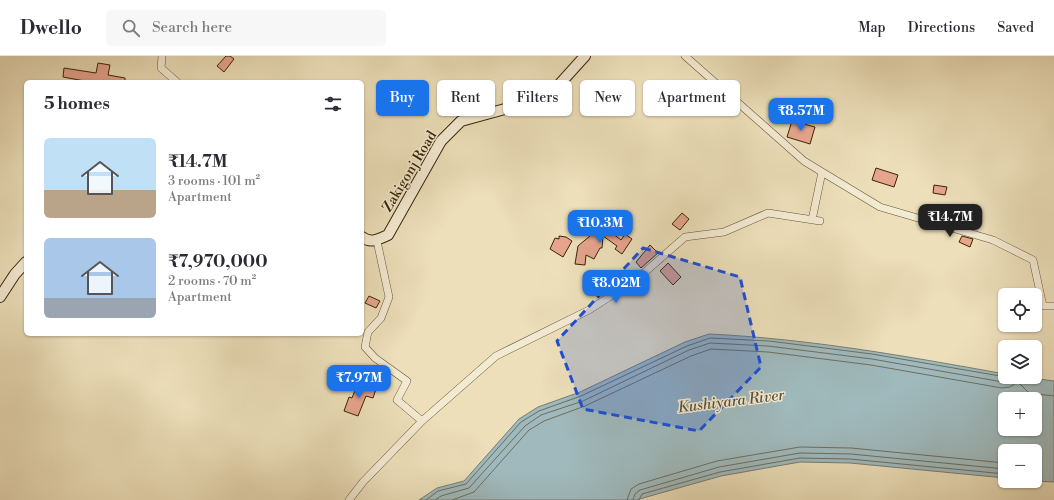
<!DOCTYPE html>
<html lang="en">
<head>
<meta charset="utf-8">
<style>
	:root { --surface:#fff; --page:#f7f7f7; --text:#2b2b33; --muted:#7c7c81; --line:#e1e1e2; --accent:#1a73e8 }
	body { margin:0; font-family:"Libre Bodoni",serif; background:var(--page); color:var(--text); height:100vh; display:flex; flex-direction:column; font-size:15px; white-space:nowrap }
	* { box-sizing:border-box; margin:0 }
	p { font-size:13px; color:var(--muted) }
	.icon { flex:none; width:22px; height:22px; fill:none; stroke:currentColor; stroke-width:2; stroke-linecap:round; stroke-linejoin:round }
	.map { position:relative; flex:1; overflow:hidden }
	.panel { position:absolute; left:24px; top:24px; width:340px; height:256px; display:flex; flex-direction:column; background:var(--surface); border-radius:6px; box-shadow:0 1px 3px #0004 }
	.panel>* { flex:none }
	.banner { position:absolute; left:376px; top:24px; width:380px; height:36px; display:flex; gap:8px }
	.buttons { position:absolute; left:998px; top:232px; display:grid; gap:8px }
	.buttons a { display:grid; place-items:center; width:44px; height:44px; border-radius:6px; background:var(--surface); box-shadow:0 1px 3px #0004; font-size:20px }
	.price { position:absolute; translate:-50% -34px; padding:0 9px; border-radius:8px; background:var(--accent); color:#fff; font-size:13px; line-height:26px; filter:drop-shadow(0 1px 2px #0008) }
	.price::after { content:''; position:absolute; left:50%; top:24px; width:12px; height:9px; margin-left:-6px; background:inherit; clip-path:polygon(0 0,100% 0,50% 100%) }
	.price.active { background:#222; color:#fff }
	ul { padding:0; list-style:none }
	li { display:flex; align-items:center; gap:12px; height:100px; padding:0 20px }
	li span { display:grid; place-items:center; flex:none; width:112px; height:80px; border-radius:6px; color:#555 }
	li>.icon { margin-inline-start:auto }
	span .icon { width:48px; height:48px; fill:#fffc; stroke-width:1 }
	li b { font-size:17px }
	h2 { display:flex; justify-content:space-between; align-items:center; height:48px; padding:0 20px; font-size:17px }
	.pill { padding:0 14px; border-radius:6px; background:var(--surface); box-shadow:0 1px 3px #0004; font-size:14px; line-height:36px }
	.pill.active { background:var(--accent); color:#fff }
	header { display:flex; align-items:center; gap:24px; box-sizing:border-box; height:56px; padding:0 20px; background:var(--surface); border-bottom:1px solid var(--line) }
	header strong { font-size:19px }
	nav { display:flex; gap:22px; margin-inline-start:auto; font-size:14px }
	.search { width:280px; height:36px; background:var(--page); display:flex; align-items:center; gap:10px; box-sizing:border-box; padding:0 14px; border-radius:6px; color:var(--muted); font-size:15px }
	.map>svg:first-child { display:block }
	.water { fill:#9fb9bc; stroke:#777d73; fill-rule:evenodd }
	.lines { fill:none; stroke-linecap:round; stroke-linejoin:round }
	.shore { stroke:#6c6e60; stroke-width:1 }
	.building { fill:#e7a58e; stroke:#3a2405 }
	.minor-casing { stroke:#665332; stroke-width:8 }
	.secondary-casing { stroke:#3a2405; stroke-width:12 }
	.minor { stroke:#f3ead2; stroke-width:7 }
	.secondary { stroke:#f3ead2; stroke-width:10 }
	.marked { fill:#1d4ed8; fill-opacity:0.2; stroke:#1d4ed8; stroke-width:3; stroke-dasharray:8 5; stroke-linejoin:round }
	.labels { text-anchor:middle; stroke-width:3; stroke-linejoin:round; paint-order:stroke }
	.street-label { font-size:14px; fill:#3a2405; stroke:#f3ead2 }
	.water-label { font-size:15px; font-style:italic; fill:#58513c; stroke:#f3ead2 }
</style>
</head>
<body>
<header>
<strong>Dwello</strong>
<div class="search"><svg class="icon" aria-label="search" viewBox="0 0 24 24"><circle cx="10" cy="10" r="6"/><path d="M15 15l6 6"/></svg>Search here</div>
<nav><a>Map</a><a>Directions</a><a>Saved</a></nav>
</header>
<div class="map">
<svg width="1054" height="444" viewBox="0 0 1054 444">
	<rect width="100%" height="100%" fill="#ecdfba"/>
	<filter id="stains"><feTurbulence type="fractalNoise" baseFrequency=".005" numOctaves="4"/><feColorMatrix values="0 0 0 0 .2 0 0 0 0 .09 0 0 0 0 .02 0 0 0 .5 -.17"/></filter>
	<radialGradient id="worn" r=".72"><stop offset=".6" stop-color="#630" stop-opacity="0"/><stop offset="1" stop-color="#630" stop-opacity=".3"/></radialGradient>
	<path class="water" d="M709,278C811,283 905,300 1005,318V321H1024L1054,325V426L1032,425H1035V395H1005V422L850,407L800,406L721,420L636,444H419L437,432L464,425L519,363L538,351L580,336L685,286ZM1005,343H1035V373H1005Z"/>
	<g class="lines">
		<path class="shore" d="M426,444L438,435L466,428L521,366L539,355L581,340L687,290L710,282L769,285L872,298L1006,321
			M435,444L441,440L469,432L525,370L541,359L583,345L689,294L710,287L768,290L872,303L1003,326L1008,325L1013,321
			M452,444L474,436L529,374L544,365L585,350L691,300L711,293L768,296L871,309L1002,332L1010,331L1018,326L1029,337L1054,340
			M627,444L631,433L639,428L717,405L800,391L851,392L1005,407
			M633,444L635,438L640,434L719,411L800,397L851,398L1005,413
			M639,444L642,438L720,416L800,402L850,403L1005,418"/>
	</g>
	<path class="building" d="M226,0H230L234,3L224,16L217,10Z
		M98,7L110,9L108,19L125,22V26H90L63,21L64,12L96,17Z
		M792,65L815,71L810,88L787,81Z
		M876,112L898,119L894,131L872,124Z
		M934,129L947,131L945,139L933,137Z
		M682,157L689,163L680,174L672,168Z
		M604,165L603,170L621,184L625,178L632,183L622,198L615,193L617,190L603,180L602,192H600L594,203L586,199L585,209L575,208L578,190L597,174Z
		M559,180L566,181L572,185L563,201L550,193L555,182L559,183Z
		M962,180L973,183L970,191L959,186Z
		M650,189L658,197L641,212L636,206Z
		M668,207L681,221L673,229L660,215Z
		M369,240L380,245L376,252L365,247Z
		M358,327L376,333L373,342L366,340L358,360L344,355L349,341L352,342Z"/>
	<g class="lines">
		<g class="minor-casing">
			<path id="minor" d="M162,0L161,12L177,26
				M685,0L804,105L822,116L812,164
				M822,116L880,151L993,184L1033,204L1043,250H1054
				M422,365L496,300L589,254L637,223L685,181L724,176L768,157L820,165
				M349,444L363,426L422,365L397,344L407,325L375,302L365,291L368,276L381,262L389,241L377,185"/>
		</g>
		<g class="secondary-casing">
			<path id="secondary" d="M362,181C371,188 379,183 388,179L441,85L461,65L516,50L557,31L585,0
				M0,241L15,218L26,206"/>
		</g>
		<use href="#minor" class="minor"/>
		<use href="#secondary" class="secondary"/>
	</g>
	<path class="marked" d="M643,192L740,221L761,311L699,375L583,353L557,285Z"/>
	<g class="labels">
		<g class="street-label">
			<text transform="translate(409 115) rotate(-59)" y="5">Zakigonj Road</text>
		</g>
		<g class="water-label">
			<text transform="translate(731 345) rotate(-7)" y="5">Kushiyara River</text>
		</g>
	</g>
	<rect width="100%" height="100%" filter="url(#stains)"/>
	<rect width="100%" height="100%" fill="url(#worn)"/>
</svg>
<div class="buttons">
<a><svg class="icon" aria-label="locate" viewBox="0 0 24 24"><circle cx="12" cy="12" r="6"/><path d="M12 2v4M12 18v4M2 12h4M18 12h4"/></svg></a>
<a><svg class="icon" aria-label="layers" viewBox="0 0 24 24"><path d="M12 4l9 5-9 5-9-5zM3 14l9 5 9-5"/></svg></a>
<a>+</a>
<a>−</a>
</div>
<b class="price" style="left:801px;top:76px">₹8.57M</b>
<b class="price active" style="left:950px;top:182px">₹14.7M</b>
<b class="price" style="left:600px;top:188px">₹10.3M</b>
<b class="price" style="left:616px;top:248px">₹8.02M</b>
<b class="price" style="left:359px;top:343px">₹7.97M</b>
<div class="banner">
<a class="pill active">Buy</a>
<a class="pill">Rent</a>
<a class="pill">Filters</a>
<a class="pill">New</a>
<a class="pill">Apartment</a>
</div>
<section class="panel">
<h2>5 homes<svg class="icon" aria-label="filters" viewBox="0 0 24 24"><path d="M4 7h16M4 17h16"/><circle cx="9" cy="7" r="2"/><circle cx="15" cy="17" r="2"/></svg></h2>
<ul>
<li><span style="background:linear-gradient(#bfe0f5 65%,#b9a48a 0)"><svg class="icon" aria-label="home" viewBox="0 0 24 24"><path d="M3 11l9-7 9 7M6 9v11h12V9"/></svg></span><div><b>₹14.7M</b><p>3 rooms · 101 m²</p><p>Apartment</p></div></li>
<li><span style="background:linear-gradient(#a9c7e8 75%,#9aa5b1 0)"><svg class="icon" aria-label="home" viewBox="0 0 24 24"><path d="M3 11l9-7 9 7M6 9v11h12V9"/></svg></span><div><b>₹7,970,000</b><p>2 rooms · 70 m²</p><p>Apartment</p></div></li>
</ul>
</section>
</div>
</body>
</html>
